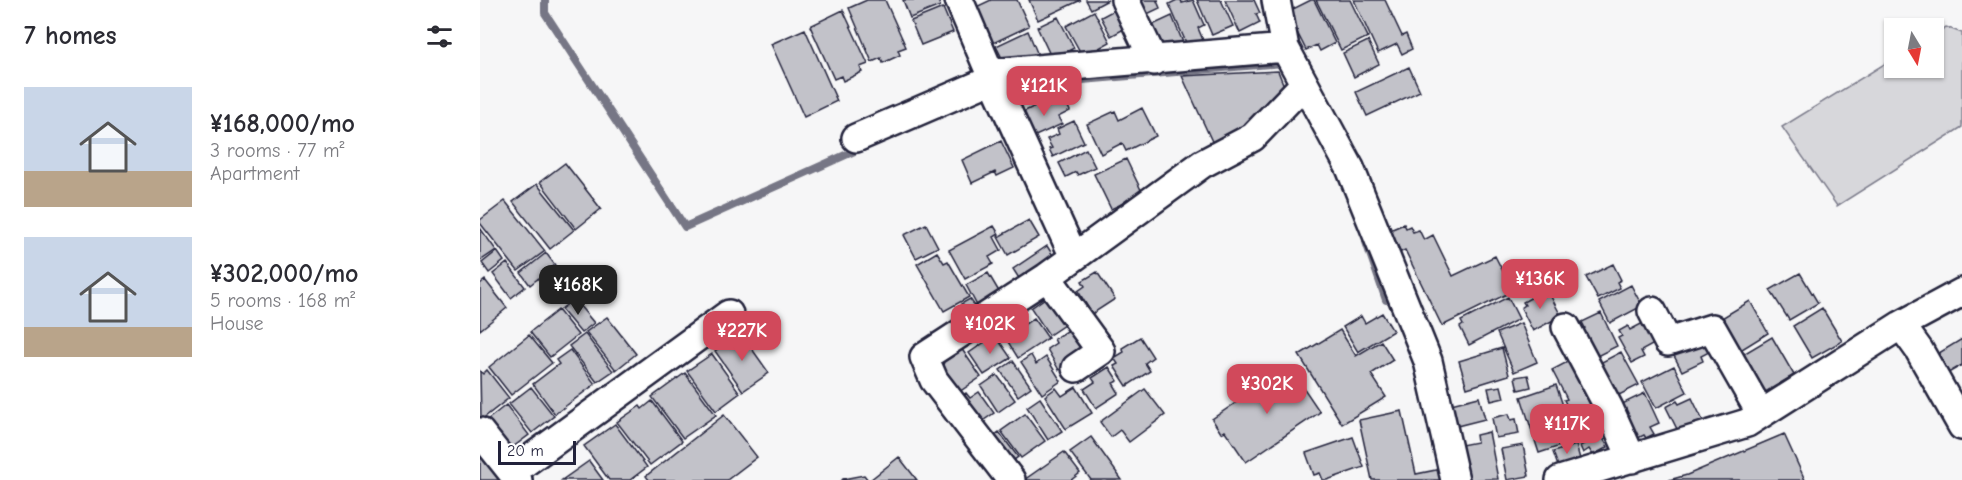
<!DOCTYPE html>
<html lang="en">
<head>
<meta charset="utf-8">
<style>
	:root { --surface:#fff; --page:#f2f2f3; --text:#2b2b33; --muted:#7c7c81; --accent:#d1495b }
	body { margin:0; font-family:"Comic Neue",sans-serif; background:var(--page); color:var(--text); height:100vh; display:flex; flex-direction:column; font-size:22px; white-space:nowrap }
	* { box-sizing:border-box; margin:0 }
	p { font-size:20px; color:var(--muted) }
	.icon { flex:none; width:33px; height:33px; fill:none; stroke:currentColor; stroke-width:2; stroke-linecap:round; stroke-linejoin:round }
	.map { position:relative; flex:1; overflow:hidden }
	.side { display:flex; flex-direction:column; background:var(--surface); width:480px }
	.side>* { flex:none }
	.needle { width:39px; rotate:170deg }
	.fabs { position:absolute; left:1404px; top:18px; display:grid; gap:12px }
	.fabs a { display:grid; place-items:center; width:60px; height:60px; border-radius:0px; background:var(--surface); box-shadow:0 2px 4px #0004; font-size:30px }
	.scale { position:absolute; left:18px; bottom:15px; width:78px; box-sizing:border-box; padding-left:6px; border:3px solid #22223b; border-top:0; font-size:16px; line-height:21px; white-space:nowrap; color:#22223b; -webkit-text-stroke:4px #fff; paint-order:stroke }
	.price { position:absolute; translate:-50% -51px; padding:0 14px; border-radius:12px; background:var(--accent); color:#fff; font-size:20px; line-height:39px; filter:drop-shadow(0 2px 3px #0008) }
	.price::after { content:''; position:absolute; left:50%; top:36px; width:18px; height:14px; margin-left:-9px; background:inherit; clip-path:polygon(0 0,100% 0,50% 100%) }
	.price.current { background:#222; color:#fff }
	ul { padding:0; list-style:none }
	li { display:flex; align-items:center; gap:18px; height:150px; padding:0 24px }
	li span { display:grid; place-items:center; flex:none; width:168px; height:120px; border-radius:0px; color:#555 }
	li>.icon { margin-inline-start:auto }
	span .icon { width:72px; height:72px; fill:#fffc; stroke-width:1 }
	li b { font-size:26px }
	h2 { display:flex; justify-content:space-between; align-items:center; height:72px; padding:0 24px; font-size:26px }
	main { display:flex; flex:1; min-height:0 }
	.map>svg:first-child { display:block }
	.green { fill:#d7d7db; stroke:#7c7c8b; stroke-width:1.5 }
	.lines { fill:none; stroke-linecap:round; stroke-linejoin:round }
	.stream { stroke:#767685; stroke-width:8 }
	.building { fill:#c2c2c9; stroke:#22223b; stroke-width:1.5 }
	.minor-casing { stroke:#22223b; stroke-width:32 }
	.minor { stroke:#fff; stroke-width:27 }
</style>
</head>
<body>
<main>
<section class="side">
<h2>7 homes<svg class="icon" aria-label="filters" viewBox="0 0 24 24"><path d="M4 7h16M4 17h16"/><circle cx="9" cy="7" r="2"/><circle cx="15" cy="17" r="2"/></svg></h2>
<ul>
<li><span style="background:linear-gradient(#c9d6e8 70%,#b9a48a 0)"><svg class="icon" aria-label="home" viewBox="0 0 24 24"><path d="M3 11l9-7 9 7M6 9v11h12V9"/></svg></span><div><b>¥168,000/mo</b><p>3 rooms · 77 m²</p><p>Apartment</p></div></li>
<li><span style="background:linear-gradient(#c9d6e8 75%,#b9a48a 0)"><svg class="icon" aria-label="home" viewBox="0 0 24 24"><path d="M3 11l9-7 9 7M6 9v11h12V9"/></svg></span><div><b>¥302,000/mo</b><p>5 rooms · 168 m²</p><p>House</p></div></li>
</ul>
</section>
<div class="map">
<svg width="1482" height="480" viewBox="0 0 1482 480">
	<rect width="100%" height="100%" fill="#f6f6f7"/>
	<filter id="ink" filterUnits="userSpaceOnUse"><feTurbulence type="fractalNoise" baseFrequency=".0167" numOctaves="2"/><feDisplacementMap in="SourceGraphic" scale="12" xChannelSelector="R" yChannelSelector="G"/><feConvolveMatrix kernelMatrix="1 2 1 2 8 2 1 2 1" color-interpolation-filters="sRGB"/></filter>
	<g filter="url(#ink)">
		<path class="green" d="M1466,27L1482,33V127L1357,206L1302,127L1414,58V68H1454V34Z"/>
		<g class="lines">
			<path class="stream" d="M65,0V13L205,227L381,148
				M521,87L803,63L805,68
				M886,242L906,300"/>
		</g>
		<path class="building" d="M387,0H405L426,47L418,50L420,55L403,63L401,58L392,62L369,8Z
			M423,0H458L460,6L430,18Z
			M511,0H537L549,26L511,44L494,8Z
			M549,0H601L558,20Z
			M606,0H628L611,9Z
			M656,0H679L677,1L680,8L663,16Z
			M697,0H701L702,3L713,0L724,25L718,28L723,40L708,47L689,4Z
			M717,0H741L753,26L732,35Z
			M745,0H774L780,13L776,14L780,23L760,33Z
			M831,0H834L855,43L840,51L837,45L826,50L807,12Z
			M836,0H870L888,37L861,50Z
			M874,0H905L922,36L926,34L932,49L922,54L917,44L898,53Z
			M463,8L473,32L441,45L431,21Z
			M636,9L646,28L631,36L621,17Z
			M363,10L388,64L380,67L382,72L363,81L361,76L354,79L330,26Z
			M614,11L630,42L603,57L586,26Z
			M692,16L704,45L679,48L666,28Z
			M578,17L594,48L572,59L557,27Z
			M325,29L357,101L324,117L291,44Z
			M548,31L558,55L543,62L540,57L525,64L516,46Z
			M888,41L899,64L874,77L863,53Z
			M929,67L940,91L887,116L876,92Z
			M798,71L804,86L762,132L735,148L702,76Z
			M584,98L590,111L578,117L582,124L551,138L539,114L567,100L570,104Z
			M662,108L676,136L646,151L642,143L621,154L607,124L635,111L639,120Z
			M594,121L604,142L573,157L569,149L572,148L567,139L579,134L577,129Z
			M521,141L534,168L517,176L515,172L492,183L482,160Z
			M606,149L615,167L598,175L596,172L586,177L579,163Z
			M646,159L663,194L631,209L614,174Z
			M85,163L121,209L96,229L60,182Z
			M57,184L94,230L70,249L33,202Z
			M25,201L65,251L38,271L0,223V220Z
			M549,220L559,237L528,255L518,237Z
			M446,224L458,247L436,258L424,235Z
			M924,224L926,228L930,226L933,232L939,230L944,240L953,235L973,276L1015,256L1033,291L962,326L925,250L921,252L910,230Z
			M514,226L519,234L514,237L521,250L509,257L513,264L485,279L469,250Z
			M0,228L16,250L0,261Z
			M567,246L576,260L542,283L533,269Z
			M17,251L24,261L9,273L2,263Z
			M457,252L464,263L468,261L489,297L464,311L437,264Z
			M66,253L75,265L50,285L41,273Z
			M27,263L45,287L31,298L13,274Z
			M1133,264L1141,280L1137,282L1140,288L1118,299L1106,277Z
			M617,272L635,299L612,314L598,291L605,286L602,281Z
			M508,273L524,300L501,313L486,285Z
			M1320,273L1338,303L1309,320L1290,290Z
			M5,280L27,308L0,330V284Z
			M1151,285L1162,306L1130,323L1119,302Z
			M1067,289L1081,316L1053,331L1041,308L1045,305L1043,302Z
			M571,294L590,321L569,335L551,308Z
			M1028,297L1039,319L989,345L980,327L983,325L981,321Z
			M94,299L114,323L101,333L81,309Z
			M490,299L497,309L487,315L481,304Z
			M1270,301L1288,333L1259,351L1240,319Z
			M1342,308L1362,341L1332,358L1313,326Z
			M78,310L98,335L70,357L50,332Z
			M902,313L913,331L878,352L863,327L881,316L885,323Z
			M1121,313L1137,346L1113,358L1100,330L1105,328L1102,322Z
			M127,317L156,354L136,370L106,332Z
			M554,318L568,338L538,358L525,337Z
			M1041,323L1057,362L1034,372L1017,333Z
			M1163,323L1174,344L1161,351L1164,357L1152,363L1138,338L1142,336L1139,331L1148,326L1150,330Z
			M592,328L605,348L603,355L579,370L567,349L576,343L574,339Z
			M860,330L876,356L901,341L913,360L891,374L906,397L862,424L819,355Z
			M260,332L289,373L263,391L235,351Z
			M105,334L133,371L117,382L89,346Z
			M49,335L72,363L31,395L9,367Z
			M515,335L531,358L504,375L489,353Z
			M660,337L673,357L665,363L670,371L647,386L634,366L638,364L634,358L644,352L642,348Z
			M1224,337L1231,351L1221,356L1223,361L1202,371L1192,352Z
			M1292,337L1314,375L1282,394L1260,356Z
			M1482,339V365L1465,375L1454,356Z
			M481,348L501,377L476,394L455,365Z
			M1022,348L1029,375L987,388L979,361Z
			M90,350L115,384L75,414L53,384L79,364L76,360Z
			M1141,352L1159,385L1135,397L1118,364Z
			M232,354L260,393L236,411L207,371Z
			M551,355L556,364L566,357L581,381L562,394L541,362Z
			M1095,358L1117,403L1092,416L1084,400L1087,399L1072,370Z
			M533,361L551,387L538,396L520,370Z
			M1194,366L1207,392L1176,408L1162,382Z
			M629,367L638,381L633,383L639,393L616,408L604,389L615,382L612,378Z
			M7,370L29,398L1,420L0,371L3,374Z
			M804,370L812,382L817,378L840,412L766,462L745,431L741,433L732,419Z
			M205,373L236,415L203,438L172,397Z
			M517,375L535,400L518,412L501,386Z
			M1048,375L1051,387L1038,390L1035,377Z
			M1076,385L1095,441L1059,453L1041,397Z
			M1021,386L1024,398L1011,401L1008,388Z
			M51,387L74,416L52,433L29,404Z
			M596,387L612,413L586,429L565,396L576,388L582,396Z
			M665,389L685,415L649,442L640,430L631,437L620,422Z
			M499,392L514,413L497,425L478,398L486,393L490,398Z
			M1165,393L1179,423L1170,427L1174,434L1166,438L1164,435L1156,439L1140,405Z
			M999,397L1005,419L977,426L971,404Z
			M560,398L582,431L568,440L547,407Z
			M1212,398L1223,421L1199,433L1186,407L1197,401L1199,404Z
			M172,401L202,441L170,465L137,422L160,406L162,409Z
			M26,405L49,435L25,453L2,424Z
			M922,411L936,474L961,469L963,480H892L879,420Z
			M545,414L565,441L541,458L521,431Z
			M1029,414L1031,420L1036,419L1039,434L1016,438L1012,418Z
			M244,415L277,457L247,480H169L166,476Z
			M1123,422L1131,437L1124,440L1128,447L1113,455L1109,449L1103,453L1100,446L1104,444L1097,431L1110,424L1113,428Z
			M135,424L167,467L150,480H129L104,446Z
			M519,432L538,457L526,466L507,441Z
			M1009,432L1018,479L985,480L983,467L986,466L981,445L997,442L996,435Z
			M1304,434L1325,480H1189L1207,475Z
			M611,437L642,480H611L590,452Z
			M873,437L884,467L847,480H843L840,473L834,475L826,453Z
			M1043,445L1049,476L1027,480L1021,449Z
			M1096,445L1100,459L1078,466L1073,452Z
			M6,452L20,479L19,480H0V457Z
			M584,452L600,473L591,480H544Z
			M419,457L437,480H390Z
			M109,461L123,480H82Z
			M384,475L388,480H362L363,479Z"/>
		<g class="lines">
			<g class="minor-casing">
				<path id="minor" d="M479,0L510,73L594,257
					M645,0L674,61
					M796,0L805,48L870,168L948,361L975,480
					M510,73L805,48
					M376,138L513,79
					M567,277L621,351L596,368
					M1172,311L1188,342L1232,328L1281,414
					M1421,325L1439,350L1482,426
					M1086,327L1129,408L1152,459
					M0,432L38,480
					M32,472L249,314
					M531,480L454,380L444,357L567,277L722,164L773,137L824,84
					M1080,480L1267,423L1421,325L1482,292"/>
			</g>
			<use href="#minor" class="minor"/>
		</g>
	</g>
</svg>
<div class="fabs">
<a><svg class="needle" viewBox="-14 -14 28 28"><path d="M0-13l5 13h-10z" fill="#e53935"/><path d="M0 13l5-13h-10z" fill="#7c7c81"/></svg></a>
</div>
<div class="scale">20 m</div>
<b class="price" style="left:564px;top:117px">¥121K</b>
<b class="price" style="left:1060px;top:310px">¥136K</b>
<b class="price current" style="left:98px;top:316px">¥168K</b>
<b class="price" style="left:510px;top:355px">¥102K</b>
<b class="price" style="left:262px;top:362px">¥227K</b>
<b class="price" style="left:787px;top:415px">¥302K</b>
<b class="price" style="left:1087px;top:455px">¥117K</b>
</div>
</main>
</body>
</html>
